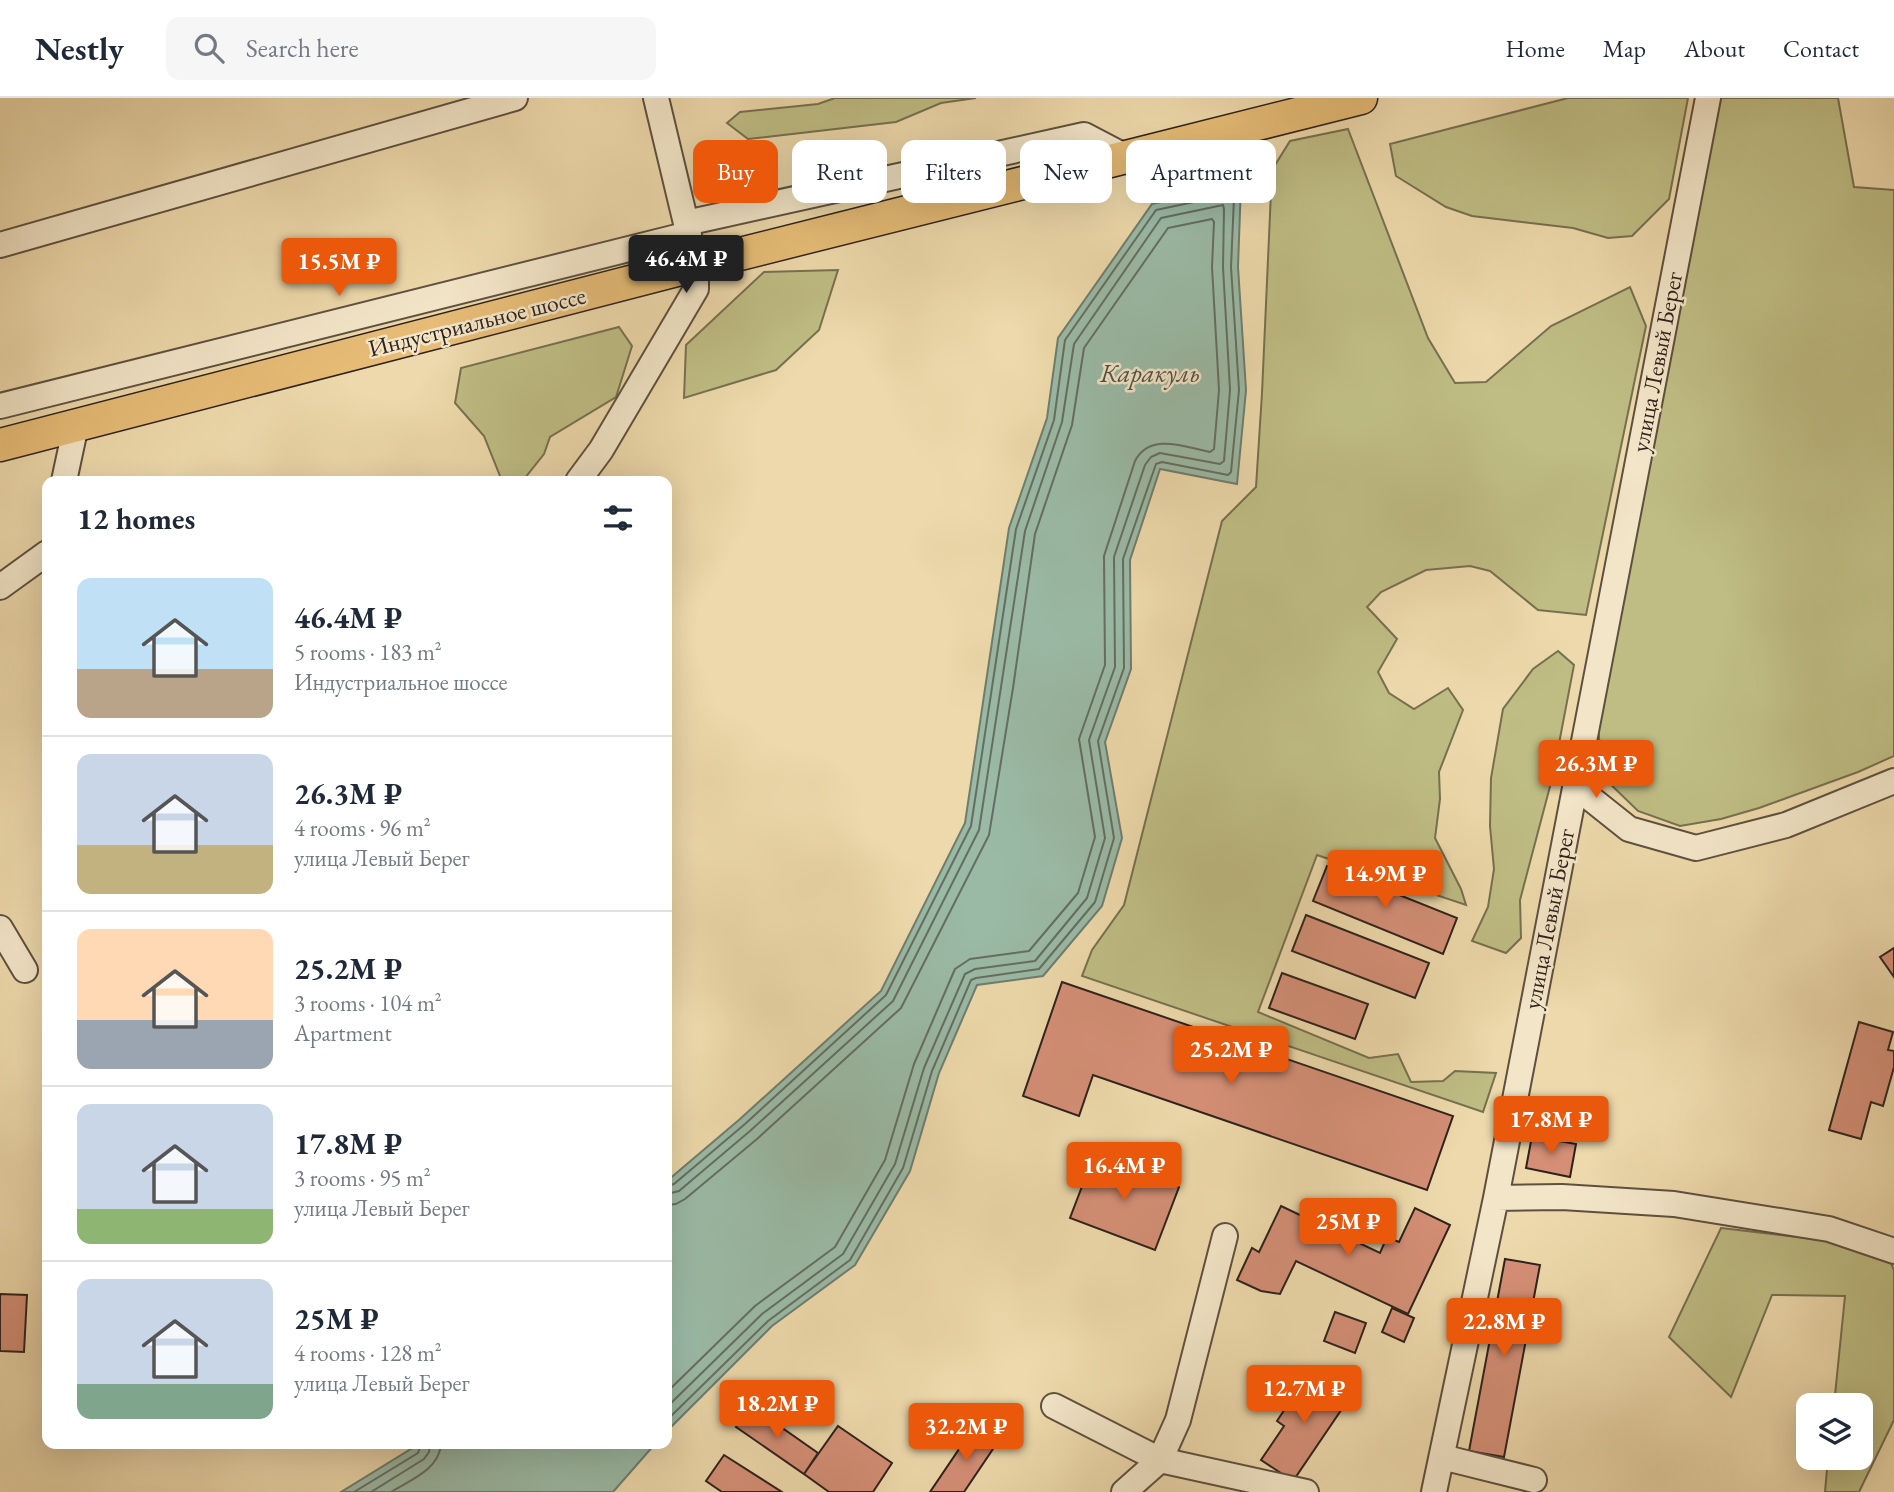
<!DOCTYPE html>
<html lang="en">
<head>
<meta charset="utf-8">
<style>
	:root { --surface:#fff; --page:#f6f6f7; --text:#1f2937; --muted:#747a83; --line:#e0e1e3; --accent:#ea580c }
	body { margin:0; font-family:"EB Garamond",serif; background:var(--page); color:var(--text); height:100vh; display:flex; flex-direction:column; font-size:26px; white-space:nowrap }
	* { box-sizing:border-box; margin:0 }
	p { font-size:23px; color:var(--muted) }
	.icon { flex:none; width:38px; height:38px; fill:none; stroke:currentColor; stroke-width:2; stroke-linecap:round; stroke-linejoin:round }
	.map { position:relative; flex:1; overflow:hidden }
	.sheet { position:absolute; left:42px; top:378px; width:630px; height:973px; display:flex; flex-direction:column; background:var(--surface); border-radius:14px; box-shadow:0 7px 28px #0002 }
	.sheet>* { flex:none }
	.banner { position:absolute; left:693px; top:42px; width:665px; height:63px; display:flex; gap:14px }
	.buttons { position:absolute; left:1796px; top:1295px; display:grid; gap:14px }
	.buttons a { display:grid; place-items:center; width:77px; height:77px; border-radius:14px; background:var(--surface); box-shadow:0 7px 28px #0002; font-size:35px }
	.price { position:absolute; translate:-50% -60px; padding:0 16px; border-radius:7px; background:var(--accent); color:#fff; font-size:23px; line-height:46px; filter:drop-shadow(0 2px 4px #0008) }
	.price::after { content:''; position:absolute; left:50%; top:42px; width:21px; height:16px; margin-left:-10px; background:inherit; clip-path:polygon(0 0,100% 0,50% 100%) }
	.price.active { background:#222; color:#fff }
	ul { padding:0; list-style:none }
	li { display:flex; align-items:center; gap:21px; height:175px; padding:0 35px }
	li+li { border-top:2px solid var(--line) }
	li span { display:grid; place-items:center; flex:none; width:196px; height:140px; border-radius:14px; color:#555 }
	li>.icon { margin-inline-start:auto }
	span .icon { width:84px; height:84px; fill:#fffc; stroke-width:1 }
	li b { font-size:30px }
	h2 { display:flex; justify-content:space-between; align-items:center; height:84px; padding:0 35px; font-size:30px }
	.tag { padding:0 24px; border-radius:14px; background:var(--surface); box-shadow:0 7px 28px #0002; font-size:24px; line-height:63px }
	.tag.active { background:var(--accent); color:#fff }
	header { display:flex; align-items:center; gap:42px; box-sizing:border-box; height:98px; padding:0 35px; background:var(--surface); border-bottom:2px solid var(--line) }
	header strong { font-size:33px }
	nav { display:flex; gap:38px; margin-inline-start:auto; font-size:24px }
	.search { width:490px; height:63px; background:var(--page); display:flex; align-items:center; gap:18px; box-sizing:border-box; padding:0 24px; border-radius:14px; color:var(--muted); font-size:26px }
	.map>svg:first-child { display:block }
	.green { fill:#bfbd84; stroke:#767050; stroke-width:2 }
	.water { fill:#9abaa6; stroke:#6f7d6f; stroke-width:2 }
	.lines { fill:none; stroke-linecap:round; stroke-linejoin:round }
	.shore { stroke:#646e62; stroke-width:2 }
	.building { fill:#d48f76; stroke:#2e221d; stroke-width:2 }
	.minor-casing { stroke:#5e5040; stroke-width:28 }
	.major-casing { stroke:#2e221d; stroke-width:35 }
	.minor { stroke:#f3e6c8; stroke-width:24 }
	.major { stroke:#e6bc76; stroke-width:32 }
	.labels { text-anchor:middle; stroke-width:5; stroke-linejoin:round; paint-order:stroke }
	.street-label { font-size:24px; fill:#2e221d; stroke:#f3e6c8 }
	.water-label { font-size:26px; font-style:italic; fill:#4e5046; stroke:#f3e6c8 }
</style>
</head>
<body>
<header>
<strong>Nestly</strong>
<div class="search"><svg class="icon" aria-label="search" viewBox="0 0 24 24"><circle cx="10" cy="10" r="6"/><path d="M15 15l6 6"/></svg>Search here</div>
<nav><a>Home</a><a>Map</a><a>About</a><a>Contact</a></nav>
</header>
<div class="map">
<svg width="1894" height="1394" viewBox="0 0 1894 1394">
	<rect width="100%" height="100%" fill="#edd9ab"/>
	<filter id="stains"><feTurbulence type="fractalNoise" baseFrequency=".00286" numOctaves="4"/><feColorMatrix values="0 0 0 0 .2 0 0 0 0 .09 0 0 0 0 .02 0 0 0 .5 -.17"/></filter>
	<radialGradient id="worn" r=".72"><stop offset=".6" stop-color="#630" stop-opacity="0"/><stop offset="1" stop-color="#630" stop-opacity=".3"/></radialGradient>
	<path class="green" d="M835,0H976L941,5L896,24L748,41L727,25L740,14L818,6Z
		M1568,0H1688L1669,101L1632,138L1608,140L1573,130L1472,118L1446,109L1396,78L1390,46Z
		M1720,0H1838L1854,89L1894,92V658L1858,674L1759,710L1721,721L1680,728L1638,713L1603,679L1594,590Z
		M1348,31L1428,240L1455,285L1486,284L1551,228L1630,189L1646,228L1586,517L1538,512L1490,473L1470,468L1426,472L1381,494L1367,509L1397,541L1378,574L1389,595L1414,611L1448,590L1463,612L1439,674L1440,701L1435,740L1461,791L1466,807L1317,757L1258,914L1369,960L1398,956L1411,984L1443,983L1455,973L1496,975L1483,1014L1082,878L1092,852L1124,807L1222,423L1256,389L1262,295L1272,72L1290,43Z
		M838,172L819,232L776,272L684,300L686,247L764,174Z
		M619,229L632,248L616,299L550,339L544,356L525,380L526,383H502L484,338L455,305L461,270Z
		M1558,553L1574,567L1553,677L1520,802L1521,840L1506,855L1472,843L1488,809L1494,771L1490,728L1491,680L1503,611L1533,571Z
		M1721,1130L1884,1149L1894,1172V1322L1859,1394H1825L1828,1360H1860V1307H1834L1845,1198L1772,1197L1731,1299L1669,1239Z"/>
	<path class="water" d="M1241,86L1238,169L1246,292L1237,386L1160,371L1130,462L1131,571L1105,644L1122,740L1102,808L1043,878L977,887L939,975L910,1073L855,1167L772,1228L667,1333V1083L740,1021L881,893L965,725L1009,430L1047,320L1058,240L1152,106Z
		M419,1346H655L613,1394H341Z"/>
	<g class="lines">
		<path class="shore" d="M667,1088L674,1086L745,1026L886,897L971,728L1016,431L1054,322L1065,242L1156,112L1232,96L1234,100L1231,169L1239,292L1231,374L1228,377L1162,364L1156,366L1123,461L1124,570L1098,643L1114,740L1095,804L1039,871L976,880L971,882L932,973L903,1070L850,1162L768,1223L667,1322
			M667,1096L679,1093L750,1033L893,903L979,732L1025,433L1062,324L1074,246L1161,120L1223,107L1224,111L1223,169L1230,292L1224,363L1220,366L1160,355L1151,359L1145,367L1114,459L1115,569L1089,642L1105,740L1087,800L1035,863L975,871L965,876L924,970L895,1066L843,1156L762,1216L667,1309
			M667,1107L676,1106L685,1101L757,1041L901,910L989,737L1013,590L1035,436L1072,327L1084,250L1168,130L1212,121L1214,124L1212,169L1219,292L1214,351L1210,354C1185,349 1150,334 1135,363L1104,458L1105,567L1079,641L1095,739L1078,795L1029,853L970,861L955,871L914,966L885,1062L835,1149L755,1208L667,1294
			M354,1394L418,1355L421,1346
			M371,1394L424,1361L429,1354L430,1346
			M391,1394C410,1382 439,1372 441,1346"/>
	</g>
	<path class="building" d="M1327,768L1457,820L1443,856L1313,803Z
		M1306,817L1429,865L1415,900L1292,853Z
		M1894,850V879L1880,859Z
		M1282,875L1368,906L1355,941L1269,910Z
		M1062,884L1453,1018L1427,1092L1093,977L1079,1018L1023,998Z
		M1859,924L1893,934L1888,952L1894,953V969L1883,1008L1871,1004L1861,1041L1829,1032Z
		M1532,1038L1576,1046L1570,1079L1526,1070Z
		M1094,1057L1179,1089L1155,1152L1070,1120Z
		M1281,1108L1380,1155L1387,1139L1399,1144L1415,1110L1450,1127L1408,1216L1296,1163L1280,1196L1261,1193L1237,1182L1252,1150L1259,1154Z
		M1505,1161L1540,1167L1504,1359L1469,1353Z
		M0,1196L27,1197L24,1254L0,1253Z
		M1392,1210L1414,1220L1404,1244L1382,1234Z
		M1335,1214L1366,1225L1355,1255L1324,1243Z
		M1310,1273L1350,1299L1293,1383L1261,1362L1284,1328L1277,1323Z
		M751,1308L818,1355L804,1376L736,1329Z
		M838,1328L892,1365L873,1394H829L804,1376Z
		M974,1329L997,1345L964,1394H930Z
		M724,1357L782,1394H722L706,1383Z"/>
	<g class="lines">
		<g class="minor-casing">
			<path id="minor" d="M686,125L1084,37L1126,59
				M0,147L515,0
				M0,308L689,136
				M64,383L76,327
				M578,383L601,352L696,191V167L656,0
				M0,489L47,455
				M1575,688L1629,731L1696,750L1786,727L1894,683
				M0,830L25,872
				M1496,1100L1562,1099L1674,1106L1829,1131L1894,1153
				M1054,1308L1160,1362L1306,1394
				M1442,1359L1534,1382
				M1124,1394L1160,1362L1178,1322L1225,1138
				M1434,1394L1496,1100L1708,0"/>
		</g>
		<g class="major-casing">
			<path id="major" d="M0,347L696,167L1361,0"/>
		</g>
		<use href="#minor" class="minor"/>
		<use href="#major" class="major"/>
	</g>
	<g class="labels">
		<g class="street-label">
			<text transform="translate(477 224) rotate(-14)" y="8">Индустриальное шоссе</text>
			<text transform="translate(1657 264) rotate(-79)" y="8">улица Левый Берег</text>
			<text transform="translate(1549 821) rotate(-79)" y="8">улица Левый Берег</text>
		</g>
		<g class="water-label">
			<text x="1150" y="284">Каракуль</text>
		</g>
	</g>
	<rect width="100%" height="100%" filter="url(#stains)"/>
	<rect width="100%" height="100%" fill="url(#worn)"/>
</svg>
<div class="buttons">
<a><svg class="icon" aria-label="layers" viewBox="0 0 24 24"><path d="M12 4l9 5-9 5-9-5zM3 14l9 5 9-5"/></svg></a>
</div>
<b class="price active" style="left:686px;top:197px">46.4M ₽</b>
<b class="price" style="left:339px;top:200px">15.5M ₽</b>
<b class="price" style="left:1596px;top:702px">26.3M ₽</b>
<b class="price" style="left:1385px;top:812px">14.9M ₽</b>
<b class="price" style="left:1231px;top:988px">25.2M ₽</b>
<b class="price" style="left:1551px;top:1058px">17.8M ₽</b>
<b class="price" style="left:1124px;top:1104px">16.4M ₽</b>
<b class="price" style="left:1348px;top:1160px">25M ₽</b>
<b class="price" style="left:1504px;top:1260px">22.8M ₽</b>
<b class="price" style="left:1304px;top:1327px">12.7M ₽</b>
<b class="price" style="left:777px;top:1342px">18.2M ₽</b>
<b class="price" style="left:966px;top:1365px">32.2M ₽</b>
<div class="banner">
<a class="tag active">Buy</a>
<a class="tag">Rent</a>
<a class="tag">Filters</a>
<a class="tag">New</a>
<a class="tag">Apartment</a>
</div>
<section class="sheet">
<h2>12 homes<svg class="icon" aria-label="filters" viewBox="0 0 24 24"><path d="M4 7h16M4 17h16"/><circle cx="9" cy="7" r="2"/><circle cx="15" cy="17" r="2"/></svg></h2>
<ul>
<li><span style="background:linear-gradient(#bfe0f5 65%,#b9a48a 0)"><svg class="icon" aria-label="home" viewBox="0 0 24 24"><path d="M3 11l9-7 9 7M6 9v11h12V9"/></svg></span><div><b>46.4M ₽</b><p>5 rooms · 183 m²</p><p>Индустриальное шоссе</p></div></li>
<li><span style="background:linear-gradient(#c9d6e8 65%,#c2b280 0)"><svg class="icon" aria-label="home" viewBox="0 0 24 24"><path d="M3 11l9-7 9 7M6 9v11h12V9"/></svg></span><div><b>26.3M ₽</b><p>4 rooms · 96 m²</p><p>улица Левый Берег</p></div></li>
<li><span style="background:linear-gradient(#ffd9b3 65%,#9aa5b1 0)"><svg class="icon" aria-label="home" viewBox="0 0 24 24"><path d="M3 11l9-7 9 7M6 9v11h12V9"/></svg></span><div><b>25.2M ₽</b><p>3 rooms · 104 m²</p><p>Apartment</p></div></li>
<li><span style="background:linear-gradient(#c9d6e8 75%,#8fb573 0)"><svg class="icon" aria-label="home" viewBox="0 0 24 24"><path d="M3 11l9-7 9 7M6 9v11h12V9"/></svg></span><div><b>17.8M ₽</b><p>3 rooms · 95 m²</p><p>улица Левый Берег</p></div></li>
<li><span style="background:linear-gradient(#c9d6e8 75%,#7fa58c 0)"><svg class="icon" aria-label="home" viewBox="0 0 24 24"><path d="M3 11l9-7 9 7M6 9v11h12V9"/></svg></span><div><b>25M ₽</b><p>4 rooms · 128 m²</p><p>улица Левый Берег</p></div></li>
</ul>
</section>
</div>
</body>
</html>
